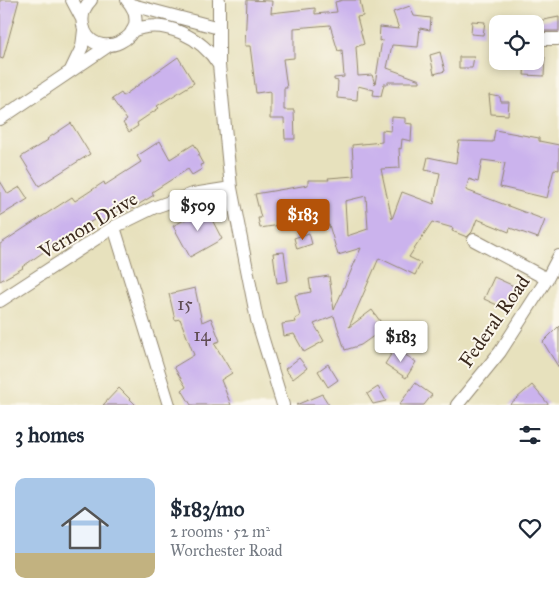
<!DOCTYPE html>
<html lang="en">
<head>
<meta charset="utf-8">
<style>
	:root { --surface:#fff; --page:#f2f2f3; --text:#1f2937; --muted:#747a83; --line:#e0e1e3; --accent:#b45309 }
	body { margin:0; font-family:"IM FELL Great Primer",serif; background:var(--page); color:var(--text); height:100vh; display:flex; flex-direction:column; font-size:19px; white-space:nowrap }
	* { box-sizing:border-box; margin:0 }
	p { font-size:16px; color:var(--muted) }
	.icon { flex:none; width:28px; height:28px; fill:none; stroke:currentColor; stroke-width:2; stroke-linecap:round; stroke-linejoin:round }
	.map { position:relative; height:405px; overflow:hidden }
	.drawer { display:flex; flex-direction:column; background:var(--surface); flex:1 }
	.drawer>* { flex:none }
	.fabs { position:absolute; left:489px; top:15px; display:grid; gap:10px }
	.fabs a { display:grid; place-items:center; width:55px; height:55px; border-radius:10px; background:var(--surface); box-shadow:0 2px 8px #0003; font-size:25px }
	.price { position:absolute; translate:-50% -42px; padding:0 11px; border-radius:5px; background:#fff; color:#222; font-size:16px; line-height:32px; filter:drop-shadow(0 1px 2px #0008) }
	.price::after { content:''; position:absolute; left:50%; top:30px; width:15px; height:11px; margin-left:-8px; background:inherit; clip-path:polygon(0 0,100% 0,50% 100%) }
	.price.active { background:var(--accent); color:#fff }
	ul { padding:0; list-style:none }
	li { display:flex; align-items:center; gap:15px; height:125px; padding:0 15px }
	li+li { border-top:1px solid var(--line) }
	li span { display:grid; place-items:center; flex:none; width:140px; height:100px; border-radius:10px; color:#555 }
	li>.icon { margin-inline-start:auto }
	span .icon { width:60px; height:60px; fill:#fffc; stroke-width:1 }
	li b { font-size:21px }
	h2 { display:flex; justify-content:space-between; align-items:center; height:60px; padding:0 15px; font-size:21px }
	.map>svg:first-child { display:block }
	.building { fill:#cbb3ed; fill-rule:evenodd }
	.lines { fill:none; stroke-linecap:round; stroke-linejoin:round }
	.minor-casing { stroke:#91866e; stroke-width:14 }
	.minor { stroke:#fff; stroke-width:12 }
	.labels { text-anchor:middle; stroke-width:4; stroke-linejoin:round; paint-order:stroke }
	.number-label { font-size:18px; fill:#5f4c52 }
	.street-label { font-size:20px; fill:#3b2a1e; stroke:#fbf7ec }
</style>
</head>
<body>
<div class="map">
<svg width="559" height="405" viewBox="0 0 559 405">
	<rect width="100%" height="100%" fill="#fbf7ec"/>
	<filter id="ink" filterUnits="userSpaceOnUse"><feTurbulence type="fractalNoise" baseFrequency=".02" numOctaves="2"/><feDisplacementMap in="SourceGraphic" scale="10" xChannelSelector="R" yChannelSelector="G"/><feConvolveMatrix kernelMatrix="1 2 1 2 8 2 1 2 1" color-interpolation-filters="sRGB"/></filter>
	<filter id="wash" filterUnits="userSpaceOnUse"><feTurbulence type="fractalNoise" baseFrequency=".0096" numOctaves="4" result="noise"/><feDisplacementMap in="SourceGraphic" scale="20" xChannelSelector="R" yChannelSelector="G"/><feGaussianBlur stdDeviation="1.12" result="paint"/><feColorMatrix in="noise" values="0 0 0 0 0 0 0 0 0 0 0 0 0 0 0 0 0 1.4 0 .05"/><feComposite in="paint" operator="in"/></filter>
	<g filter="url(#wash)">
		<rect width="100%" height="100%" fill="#e7e1bd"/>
		<g id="blocks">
			<path class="building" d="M0,0H19L3,59L0,58Z
				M247,0L272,1L271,13L315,8V14L337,12L335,2L343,0H360L363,16L357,17L364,44L356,47L358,76L372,75L375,84L382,40L379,41L380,27L399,29L393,12L410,6L414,16L431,18L430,30L420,28L418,47L392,45L387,68L420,80V82H388V84H384L381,96L373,95L374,90L358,86L357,100L337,98L338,81L334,80V78L344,77L342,50L338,51L330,25L294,28V58L283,59L287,88H284V110H294L295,139H285L284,119H270V91L256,93L250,46H245Z
				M559,17V31H535V24L533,22Z
				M472,21L485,22L483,35L471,34Z
				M538,47H544V56L541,57H545L544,76L524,75L525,61H535V56H540Z
				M440,52L445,71L434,74L430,55Z
				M178,57L194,83L157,106L159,108L137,123L138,126L129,132L123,123L127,120L112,99L121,93L123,96Z
				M459,57H474L472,68H459Z
				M489,95L500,97L501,102H509L508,115L491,114Z
				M392,117L405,118V123L412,124L411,141L402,139L401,149L399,148L400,168L381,169L392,219L402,192L434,204L440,173L425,170L428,157L456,163L459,141L493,142L495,130L539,138V141L559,145V170L554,169L547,198L500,187L505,163L482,160L478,182L469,179L466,190L545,220L538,238L510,228L509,232L477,219L472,232L467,237L452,231L453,228L432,222L409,257L421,263L415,275L379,258L349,327L372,310L385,328L361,345L345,350L334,316L314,324L324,341L304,352L294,334L284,336L282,324L296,322L295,319L300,316L295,295L311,292L309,279L329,276L334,310L361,248L338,255L329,225L314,226L312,201L278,207L280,225L260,228L258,218H261L255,194L308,185V180H329L328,178L354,176L352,145L382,142V130L391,131ZM366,196L368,229L347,236L345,201Z
				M71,123L90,154L39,186L21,157L48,140L47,139Z
				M160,141L170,159L194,144L200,154L198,155L203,164L200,165L202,169L192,175L188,169L152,192L154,195L128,211L126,207L100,223L97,218L58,242L22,267L23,268L0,281V244L72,197L75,201L104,182L105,185L141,162L137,156Z
				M0,181L8,194L20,187L28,199L0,216Z
				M206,208L222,239L190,257L173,226Z
				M309,233L312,244L297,249L294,238Z
				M284,252L288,281L277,283L273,253Z
				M494,277L516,287L506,309L484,299Z
				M195,288L202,322L211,318L220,341L214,343L232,373L221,380L231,405H191L182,390L186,387L174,367L194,355L180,319L175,320L169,294Z
				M559,326V368L543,342Z
				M402,328L414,338L405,350L392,340Z
				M395,348L416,362L406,378L385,364Z
				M299,358L307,368L293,379L285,369Z
				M328,364L338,380L328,387L318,371Z
				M415,383L432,395L424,405H399Z
				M532,385L549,405H509Z
				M378,387L386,401L373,404L367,394Z
				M119,388L136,405H103Z
				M322,394L329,405H296Z"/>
		</g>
	</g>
	<g filter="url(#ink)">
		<use href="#blocks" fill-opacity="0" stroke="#91866e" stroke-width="1"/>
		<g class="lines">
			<g class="minor-casing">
				<path id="minor" d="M72,0L82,19
					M91,0C84,7 81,15 83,25C91,66 159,38 127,0
					M219,0V65L231,188L257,320L283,405
					M132,5L219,28
					M132,31C164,17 202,38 219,65
					M535,39H559
					M71,70L82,47L84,30
					M0,119L108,46
					M114,227L169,405
					M474,240L547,279
					M0,301L114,227L155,207L193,194L231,188
					M457,405L500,352L547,279L559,256"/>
			</g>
			<use href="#minor" class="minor"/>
		</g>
	</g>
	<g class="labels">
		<g class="number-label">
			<text x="185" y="310">15</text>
			<text x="202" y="341">14</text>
		</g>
		<g class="street-label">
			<text transform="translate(88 225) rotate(-31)" y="7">Vernon Drive</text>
			<text transform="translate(494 321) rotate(-55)" y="7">Federal Road</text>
		</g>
	</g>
</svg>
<div class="fabs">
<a><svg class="icon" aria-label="locate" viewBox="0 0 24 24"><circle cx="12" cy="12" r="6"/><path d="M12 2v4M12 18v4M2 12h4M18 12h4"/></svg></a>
</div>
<b class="price" style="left:198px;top:232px">$509</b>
<b class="price active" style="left:303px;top:241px">$183</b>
<b class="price" style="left:401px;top:363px">$183</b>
</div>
<section class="drawer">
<h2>3 homes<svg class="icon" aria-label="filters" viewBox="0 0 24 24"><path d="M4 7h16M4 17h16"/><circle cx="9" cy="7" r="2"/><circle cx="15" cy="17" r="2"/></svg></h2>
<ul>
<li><span style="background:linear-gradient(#a9c7e8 75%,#c2b280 0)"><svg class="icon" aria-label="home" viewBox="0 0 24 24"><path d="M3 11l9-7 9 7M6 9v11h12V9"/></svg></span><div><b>$183/mo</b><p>2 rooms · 52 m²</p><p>Worchester Road</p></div><svg class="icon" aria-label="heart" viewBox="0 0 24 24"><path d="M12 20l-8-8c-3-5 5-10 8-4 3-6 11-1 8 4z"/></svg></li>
</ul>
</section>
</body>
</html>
